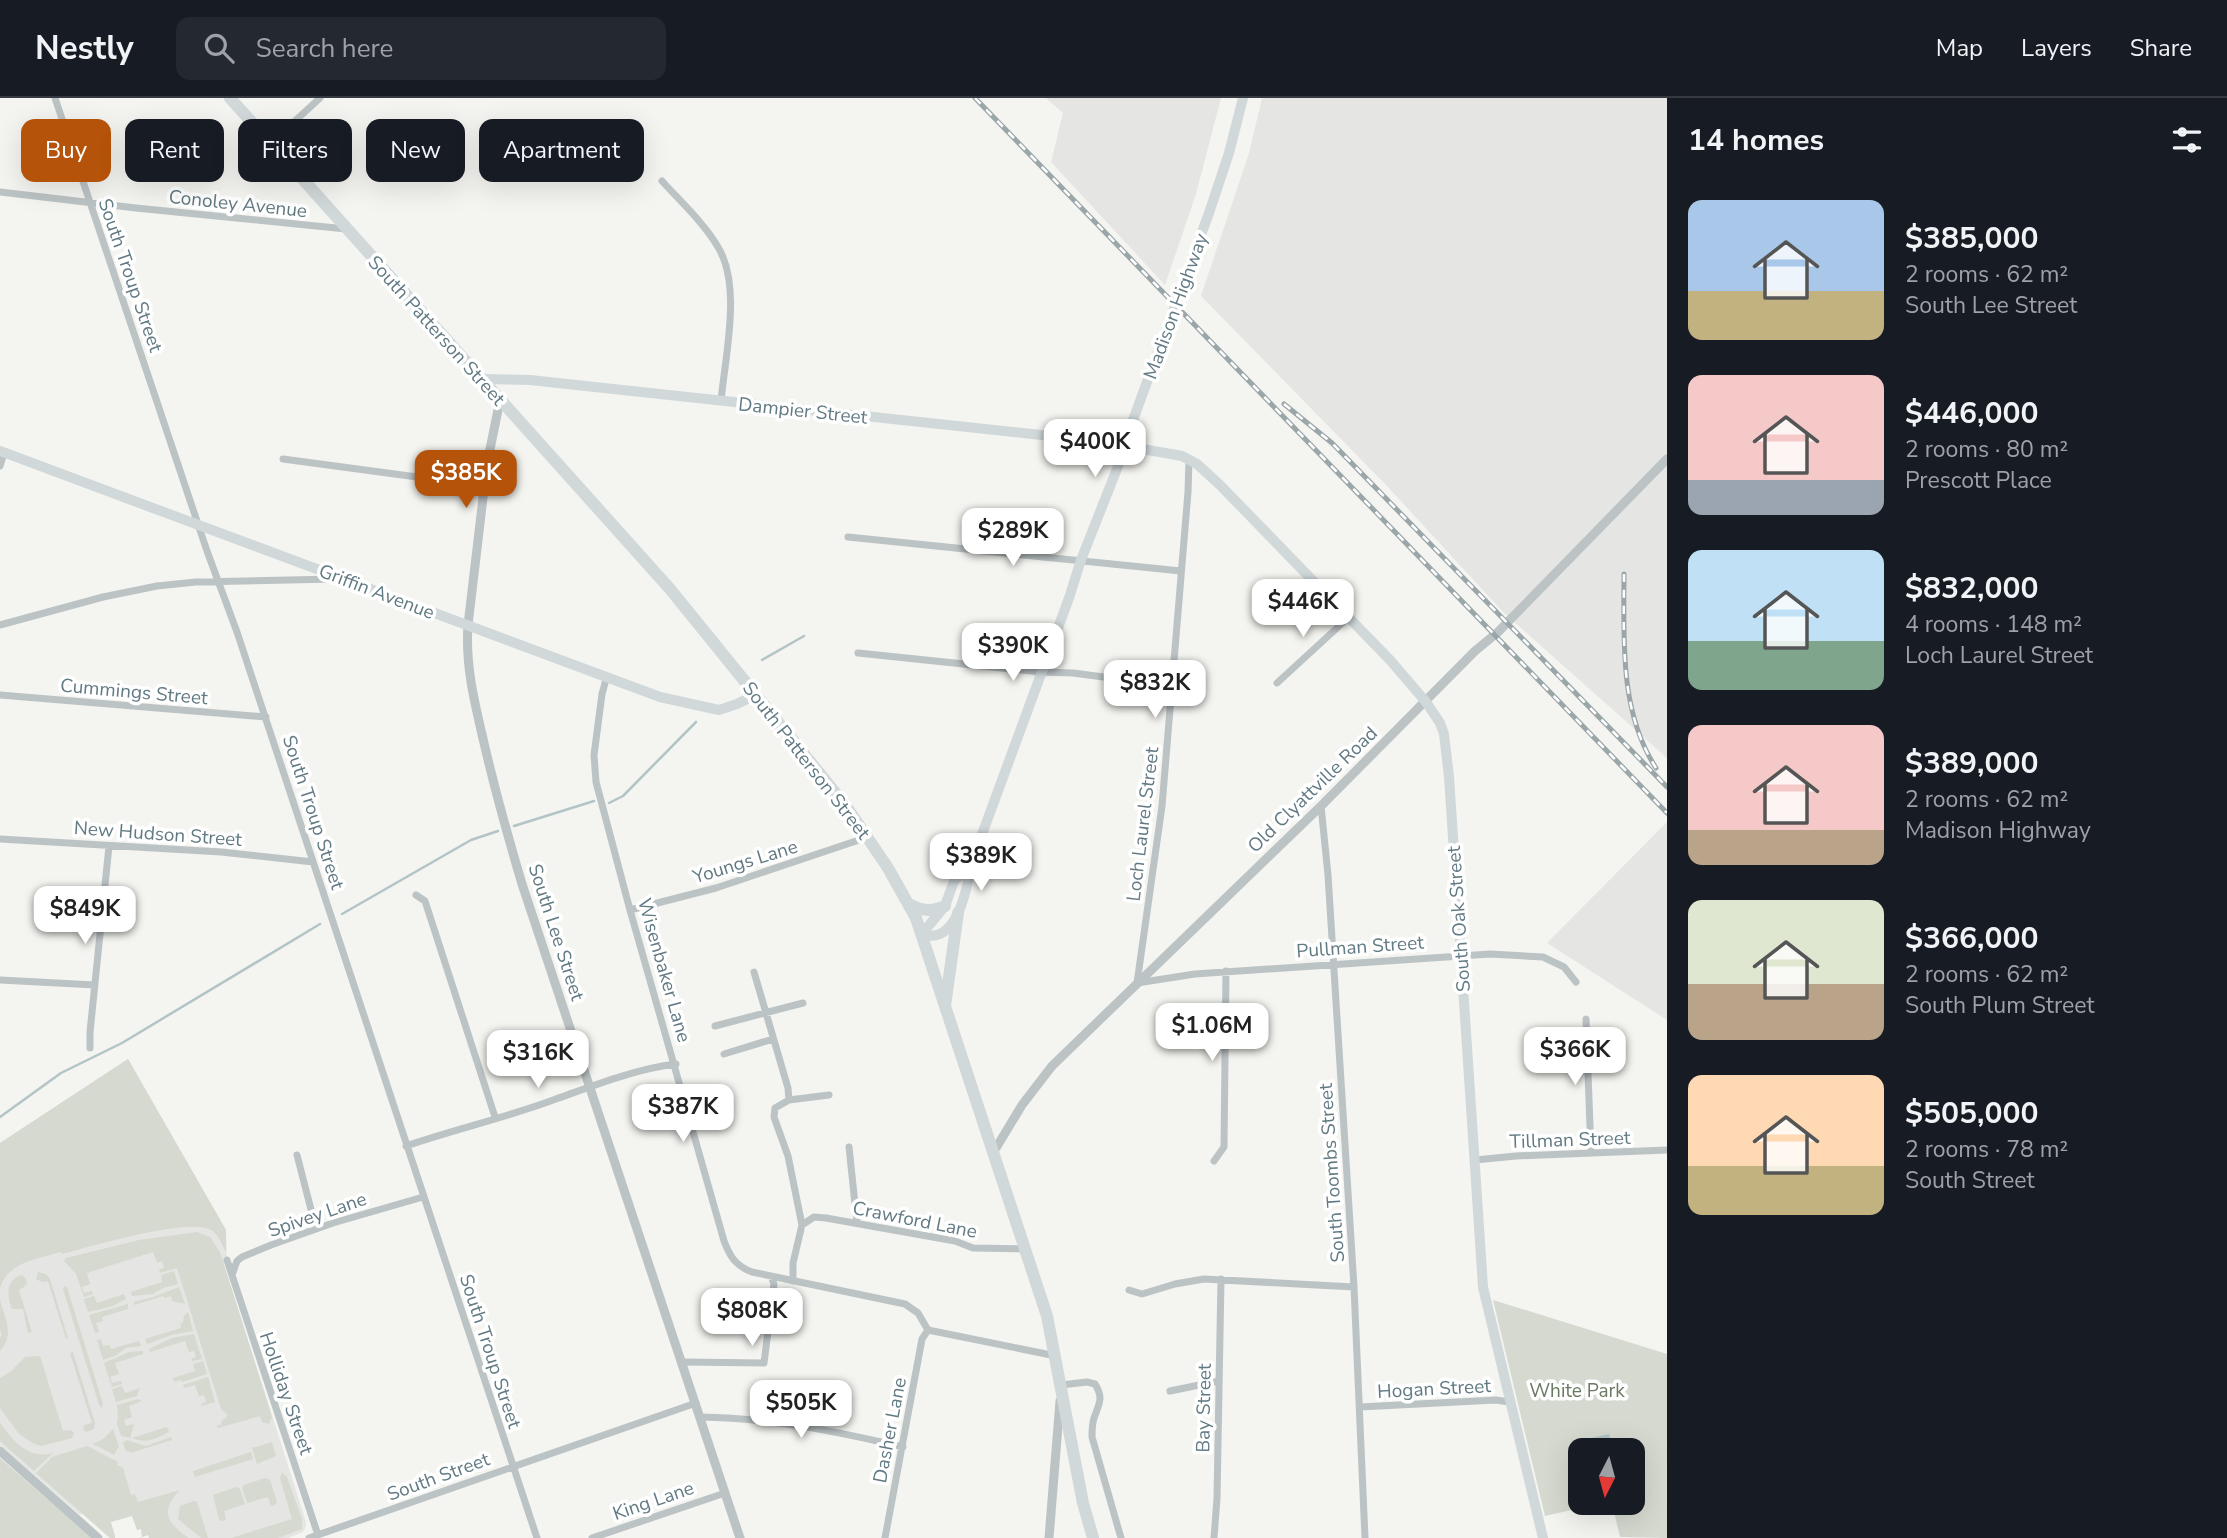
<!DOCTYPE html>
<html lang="en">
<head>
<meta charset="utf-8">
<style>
	:root { --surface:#171b24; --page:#242831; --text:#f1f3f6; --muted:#9ea1a6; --line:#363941; --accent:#b45309 }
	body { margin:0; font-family:"Nunito Sans",sans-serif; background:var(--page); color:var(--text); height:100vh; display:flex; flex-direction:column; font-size:26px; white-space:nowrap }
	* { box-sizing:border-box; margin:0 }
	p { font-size:23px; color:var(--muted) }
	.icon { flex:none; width:38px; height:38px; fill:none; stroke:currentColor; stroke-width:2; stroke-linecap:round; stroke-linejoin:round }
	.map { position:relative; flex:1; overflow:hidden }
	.sheet { display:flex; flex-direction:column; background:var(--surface); width:560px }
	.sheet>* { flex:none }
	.top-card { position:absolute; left:21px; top:21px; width:665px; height:63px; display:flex; gap:14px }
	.needle { width:46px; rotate:186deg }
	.fabs { position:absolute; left:1568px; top:1340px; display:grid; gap:14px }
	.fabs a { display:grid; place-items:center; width:77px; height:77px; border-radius:14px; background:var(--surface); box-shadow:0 7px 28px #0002; font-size:35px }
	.price { position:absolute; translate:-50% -60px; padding:0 16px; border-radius:14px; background:#fff; color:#222; font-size:23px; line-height:46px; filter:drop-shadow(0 2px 4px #0008) }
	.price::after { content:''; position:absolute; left:50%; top:42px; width:21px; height:16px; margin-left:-10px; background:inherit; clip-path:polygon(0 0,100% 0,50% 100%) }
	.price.selected { background:var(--accent); color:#fff }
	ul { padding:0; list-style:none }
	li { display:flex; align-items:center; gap:21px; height:175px; padding:0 21px }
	li span { display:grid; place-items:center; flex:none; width:196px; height:140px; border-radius:14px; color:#555 }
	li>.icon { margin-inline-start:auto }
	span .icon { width:84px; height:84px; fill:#fffc; stroke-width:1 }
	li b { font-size:30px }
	h2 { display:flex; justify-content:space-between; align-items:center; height:84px; padding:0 21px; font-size:30px }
	.tag { padding:0 24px; border-radius:14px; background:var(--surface); box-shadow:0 7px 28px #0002; font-size:24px; line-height:63px }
	.tag.selected { background:var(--accent); color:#fff }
	header { display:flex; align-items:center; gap:42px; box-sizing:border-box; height:98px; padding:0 35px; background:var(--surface); border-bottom:2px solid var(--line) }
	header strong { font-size:33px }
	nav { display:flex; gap:38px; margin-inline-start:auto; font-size:24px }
	.search { width:490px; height:63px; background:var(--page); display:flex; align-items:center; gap:18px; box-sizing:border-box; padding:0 24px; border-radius:14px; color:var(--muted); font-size:26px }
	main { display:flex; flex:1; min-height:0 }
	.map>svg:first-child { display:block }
	.built { fill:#e5e5e3 }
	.green { fill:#d5d9cf }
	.water { fill:#b2c4c5 }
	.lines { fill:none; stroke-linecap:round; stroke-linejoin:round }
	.stream { stroke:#b2c4c5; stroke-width:2.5 }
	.minor { stroke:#bcc3c5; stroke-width:7 }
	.tertiary { stroke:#bcc3c5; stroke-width:9 }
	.secondary { stroke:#d0d8da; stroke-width:10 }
	.primary { stroke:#d0d8da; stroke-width:12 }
	.rail-casing { stroke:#9ba6a9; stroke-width:5 }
	.rail { stroke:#fff; stroke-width:2.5; stroke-dasharray:8; stroke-linecap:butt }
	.labels { text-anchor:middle; stroke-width:7; stroke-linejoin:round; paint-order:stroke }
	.street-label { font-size:19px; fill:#627a83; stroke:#fff }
	.park-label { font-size:19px; fill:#6a7961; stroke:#fff }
</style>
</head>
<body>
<header>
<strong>Nestly</strong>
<div class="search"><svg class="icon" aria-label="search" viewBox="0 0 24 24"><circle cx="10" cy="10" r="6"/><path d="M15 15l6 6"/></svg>Search here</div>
<nav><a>Map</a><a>Layers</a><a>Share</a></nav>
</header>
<main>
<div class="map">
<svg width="1667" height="1440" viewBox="0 0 1667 1440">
	<rect width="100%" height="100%" fill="#f4f4f0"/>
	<path class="built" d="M1046,0H1221L1196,96L1165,187L1051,64L1063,15Z
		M1262,0H1667V660L1503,514L1387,388L1201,198L1249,55Z
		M1667,724V922L1547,845Z
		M128,961L226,1132L227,1162L224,1166L306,1424V1428L303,1434L288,1440H170L125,1398L80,1417L0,1347V1045Z"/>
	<path class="green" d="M128,961L226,1132V1154C222,1147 219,1137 211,1132C188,1119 90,1149 62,1156L61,1154C37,1161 8,1164 0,1190V1045Z
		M197,1134L210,1139L220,1154L272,1319L269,1326L262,1324L260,1318L218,1330L217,1327H221L222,1322L226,1320L227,1316L221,1311L177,1170L160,1175L159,1172L164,1170L162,1163L157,1165L153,1154L87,1175L90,1186L82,1189L84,1195L92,1193L93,1196L84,1199L76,1176L64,1163L66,1160L139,1142Z
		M174,1173L178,1186L163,1190L153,1196L132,1198L131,1194L162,1184L161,1177Z
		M38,1174L46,1176L50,1181L68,1240L66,1241L48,1183L42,1184L36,1181Z
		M22,1177L26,1181L27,1187L19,1192L32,1234L28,1235L23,1211H12C7,1198 5,1182 22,1177Z
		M65,1188L67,1189L103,1306L102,1310L99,1307L63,1191Z
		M179,1189L185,1206L172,1203L171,1198L164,1200L163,1198L134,1207V1204L153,1199Z
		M124,1196L126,1201L113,1208L88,1214L84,1201L94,1198L97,1205Z
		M0,1202C5,1221 15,1237 0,1253V1239L2,1238L0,1231Z
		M1493,1202L1667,1256V1440L1620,1439L1612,1405H1633V1353H1580V1405H1602L1545,1418Z
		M128,1206V1211L102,1219L103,1223L96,1225L99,1234L95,1235L89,1217Z
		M188,1214L193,1233L171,1237L147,1246L145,1241L181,1230L180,1226L183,1224L184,1218Z
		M194,1236L202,1261L192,1263L191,1261L196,1259L194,1253L189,1254L185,1243L150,1254L149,1251L172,1240Z
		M101,1241L103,1248L110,1247L111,1251L139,1243L141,1248L126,1250L115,1258L103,1262L97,1242Z
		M143,1253V1256L115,1265L119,1276L110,1279L112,1285L121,1283L122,1286L112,1289L104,1265L129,1254Z
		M73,1254L95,1325L94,1331L86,1334L83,1331L84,1327L92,1325L70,1255Z
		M40,1258L63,1333L71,1332L74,1335L72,1340L42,1348L34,1346L19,1336L0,1310V1280L10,1274L25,1259Z
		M203,1263L207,1276L182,1284L181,1282L174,1284L173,1280L195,1273L193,1266Z
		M208,1279L215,1304L201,1308V1306L206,1304L204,1297L199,1298L195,1287L184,1290L183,1287Z
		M122,1288L125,1295L140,1290L137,1298L116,1304L112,1291Z
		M138,1301L142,1303L129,1308L132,1319L124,1322L126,1328L134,1326L130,1340L121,1338L117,1325L118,1319L117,1307Z
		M0,1325C13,1343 29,1362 53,1355L34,1373L0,1343Z
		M167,1329L169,1334C155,1341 147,1346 132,1340Z
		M113,1331L119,1348L114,1357L93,1346L103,1341Z
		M171,1339L172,1342L130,1355L129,1353L126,1354L123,1345L127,1342L146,1348Z
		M272,1344L276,1358L257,1366L252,1350Z
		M87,1348L118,1364L117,1367L123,1370L131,1397L135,1396L138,1404L180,1392C160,1412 166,1425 189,1440H149L148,1437L140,1440H138L142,1439L141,1431L137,1432L132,1418L111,1424L115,1438V1440H110L36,1375L52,1359Z
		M251,1354L253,1361L195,1379L193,1373Z
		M0,1360L92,1440H0Z
		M282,1375L287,1379L302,1421V1431L278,1440H231L292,1421L280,1380Z
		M265,1380L270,1382L277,1404L275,1407L271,1408L268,1399L247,1405L242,1390L244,1387Z
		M236,1389L240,1391L245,1406L224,1413L226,1422L221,1423L219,1421L213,1397Z
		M194,1403L197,1404L208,1440H201L178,1421L180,1408Z"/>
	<path class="water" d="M1609,1336L1612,1347L1600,1350L1601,1353H1584L1582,1342Z"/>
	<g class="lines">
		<path class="stream" d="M762,562L804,538
			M609,705L623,698L696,624
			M514,728L594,703
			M342,816L471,742L498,733
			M0,1019L61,975L122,945L320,826"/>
		<path class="minor" d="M55,0L207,453L237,534L537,1440
			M270,46L320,0
			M662,83C681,104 704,125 718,149C742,188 725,259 721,303
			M0,94L136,110L346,131
			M283,361L484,388
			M1189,361L1188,394L1162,708L1137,885L1195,876L1490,856L1543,859L1564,869L1576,884
			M0,368L4,355
			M848,439L1181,473
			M0,527L103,499L157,488L196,484L335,481
			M858,555L1041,574L1073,575L1172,588
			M607,578L602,596L594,657L596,684L630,812L724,1143C730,1159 736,1168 752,1174L905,1206L918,1215L928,1232L1056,1258
			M1277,585L1349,519
			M0,597L266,619
			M1321,708L1328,777L1354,1189L1365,1440
			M0,741L221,754L313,764
			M416,797L425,803L495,1019
			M630,812L716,790L868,739
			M754,874L788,990L789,1002
			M0,882L95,887
			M1586,921L1591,1055
			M715,928L803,905
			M90,950V934L109,748
			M724,956L773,941
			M406,1048C456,1031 508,1019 556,1001C595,987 635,971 676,966
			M849,1049L857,1125
			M297,1057L316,1131
			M1475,1062L1516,1058L1667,1052
			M1214,1063L1224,1049L1226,873
			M802,1127L814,1119L826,1120L955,1143L973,1150L1025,1151
			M227,1162L318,1437
			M232,1177L237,1163L242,1159L271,1147L333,1125L423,1099
			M793,1183V1165L802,1127L788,1058L774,1019L775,1010L789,1002L829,997
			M1129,1192L1142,1196L1175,1186L1204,1181L1354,1189
			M683,1264L764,1265L774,1186L771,1178
			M1061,1287L1087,1284L1095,1286C1104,1300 1099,1306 1094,1320C1092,1326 1092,1332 1092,1339L1121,1440
			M1170,1293L1219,1283
			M1360,1309L1496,1302L1509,1304
			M700,1319C771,1320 835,1333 903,1349
			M309,1440L696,1305
			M592,1440L725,1395
			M885,1440L922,1241L928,1232
			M1214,1440L1217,1400L1221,1181"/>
		<path class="tertiary" d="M500,302L487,366L468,527C465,568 475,606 484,645C495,692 508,739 522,786L740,1440
			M993,1055L1022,1007L1052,968L1321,708L1475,553L1498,534L1667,361
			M0,1353L98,1440
			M1049,1440L1060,1303"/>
		<path class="secondary" d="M481,281L530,282L1097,343L1182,358L1197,366L1220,387L1390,562L1426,604L1440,625L1444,636L1449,679L1483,1189L1543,1440
			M0,353L660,599L719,612L737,606L755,597
			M921,837C926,837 932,839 937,837C959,831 968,788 970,769L1069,500L1081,462L1126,348L1129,333L1209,115L1229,55L1243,0
			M921,837L945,808L954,783L970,769"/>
		<path class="primary" d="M230,0L670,491L846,708L888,770L916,820L1047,1218L1083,1405L1093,1440
			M909,806C922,813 932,814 945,808
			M945,908L958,815"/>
		<g class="rail-casing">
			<path id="rail" d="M975,0L1667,715
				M1284,306L1332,345L1667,689
				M1624,476C1624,541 1619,613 1656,670"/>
		</g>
		<use href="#rail" class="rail"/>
	</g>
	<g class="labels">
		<g class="street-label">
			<text transform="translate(238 105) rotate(6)" y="7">Conoley Avenue</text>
			<text transform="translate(131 177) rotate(71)" y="7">South Troup Street</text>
			<text transform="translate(1175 208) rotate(-70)" y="7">Madison Highway</text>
			<text transform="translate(437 232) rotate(48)" y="7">South Patterson Street</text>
			<text transform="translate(803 312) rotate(6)" y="7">Dampier Street</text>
			<text transform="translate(377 493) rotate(21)" y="7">Griffin Avenue</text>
			<text transform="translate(134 593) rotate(5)" y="7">Cummings Street</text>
			<text transform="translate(807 662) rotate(52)" y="7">South Patterson Street</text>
			<text transform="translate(1312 691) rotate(-44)" y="7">Old Clyattville Road</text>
			<text transform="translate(314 714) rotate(72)" y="7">South Troup Street</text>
			<text transform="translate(1142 726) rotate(-83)" y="7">Loch Laurel Street</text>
			<text transform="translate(158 735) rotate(4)" y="7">New Hudson Street</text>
			<text transform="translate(745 763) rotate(-17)" y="7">Youngs Lane</text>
			<text transform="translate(1458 821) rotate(-94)" y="7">South Oak Street</text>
			<text transform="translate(557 834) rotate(72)" y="7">South Lee Street</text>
			<text transform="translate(1360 848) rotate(-4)" y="7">Pullman Street</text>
			<text transform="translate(665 872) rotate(74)" y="7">Wisenbaker Lane</text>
			<text transform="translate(1570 1041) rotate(-2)" y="7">Tillman Street</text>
			<text transform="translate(1331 1075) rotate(-94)" y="7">South Toombs Street</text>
			<text transform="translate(317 1116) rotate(-19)" y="7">Spivey Lane</text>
			<text transform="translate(915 1121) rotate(11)" y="7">Crawford Lane</text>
			<text transform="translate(491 1253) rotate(72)" y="7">South Troup Street</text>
			<text transform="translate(1434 1290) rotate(-3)" y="7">Hogan Street</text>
			<text transform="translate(287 1295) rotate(71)" y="7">Holliday Street</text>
			<text transform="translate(1203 1310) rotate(-89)" y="7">Bay Street</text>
			<text transform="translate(889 1332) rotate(-79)" y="7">Dasher Lane</text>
			<text transform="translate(438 1378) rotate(-20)" y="7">South Street</text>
			<text transform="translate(653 1402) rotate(-19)" y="7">King Lane</text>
		</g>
		<g class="park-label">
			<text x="1577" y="1299">White Park</text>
		</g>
	</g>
</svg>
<div class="fabs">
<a><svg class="needle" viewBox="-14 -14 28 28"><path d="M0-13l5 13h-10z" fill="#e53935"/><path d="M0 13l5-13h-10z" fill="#9ea1a6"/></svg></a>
</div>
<b class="price" style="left:1095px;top:381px">$400K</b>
<b class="price selected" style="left:466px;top:412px">$385K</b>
<b class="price" style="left:1013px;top:470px">$289K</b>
<b class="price" style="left:1303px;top:541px">$446K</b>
<b class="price" style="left:1013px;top:585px">$390K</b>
<b class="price" style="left:1155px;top:622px">$832K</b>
<b class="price" style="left:981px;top:795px">$389K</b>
<b class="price" style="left:85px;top:848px">$849K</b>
<b class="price" style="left:1212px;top:965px">$1.06M</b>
<b class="price" style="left:1575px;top:989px">$366K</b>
<b class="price" style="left:538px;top:992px">$316K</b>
<b class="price" style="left:683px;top:1046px">$387K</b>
<b class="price" style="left:752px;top:1250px">$808K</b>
<b class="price" style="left:801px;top:1342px">$505K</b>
<div class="top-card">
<a class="tag selected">Buy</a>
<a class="tag">Rent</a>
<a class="tag">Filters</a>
<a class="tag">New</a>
<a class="tag">Apartment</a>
</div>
</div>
<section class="sheet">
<h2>14 homes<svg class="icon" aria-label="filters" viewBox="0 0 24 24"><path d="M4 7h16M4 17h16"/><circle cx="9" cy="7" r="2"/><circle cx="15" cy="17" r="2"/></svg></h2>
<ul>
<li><span style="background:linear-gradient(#a9c7e8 65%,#c2b280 0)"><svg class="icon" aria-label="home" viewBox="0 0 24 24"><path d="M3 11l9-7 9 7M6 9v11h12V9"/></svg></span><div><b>$385,000</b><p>2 rooms · 62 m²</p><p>South Lee Street</p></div></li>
<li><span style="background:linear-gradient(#f6c9c9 75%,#9aa5b1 0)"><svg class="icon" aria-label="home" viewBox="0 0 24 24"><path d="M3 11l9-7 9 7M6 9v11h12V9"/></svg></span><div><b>$446,000</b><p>2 rooms · 80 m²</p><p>Prescott Place</p></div></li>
<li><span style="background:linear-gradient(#bfe0f5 65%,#7fa58c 0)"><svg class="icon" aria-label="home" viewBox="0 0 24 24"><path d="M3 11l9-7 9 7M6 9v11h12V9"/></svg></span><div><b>$832,000</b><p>4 rooms · 148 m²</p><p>Loch Laurel Street</p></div></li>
<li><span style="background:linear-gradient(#f6c9c9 75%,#b9a48a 0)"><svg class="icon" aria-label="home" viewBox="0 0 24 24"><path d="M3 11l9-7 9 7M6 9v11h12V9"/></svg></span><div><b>$389,000</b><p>2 rooms · 62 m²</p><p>Madison Highway</p></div></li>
<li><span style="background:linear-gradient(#dfe7d0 60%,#b9a48a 0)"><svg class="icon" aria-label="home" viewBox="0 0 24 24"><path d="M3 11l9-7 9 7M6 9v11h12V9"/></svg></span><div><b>$366,000</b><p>2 rooms · 62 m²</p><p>South Plum Street</p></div></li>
<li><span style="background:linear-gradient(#ffd9b3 65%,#c2b280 0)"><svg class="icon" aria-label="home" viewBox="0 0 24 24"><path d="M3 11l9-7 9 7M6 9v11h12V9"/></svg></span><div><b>$505,000</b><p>2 rooms · 78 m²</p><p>South Street</p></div></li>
</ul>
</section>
</main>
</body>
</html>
